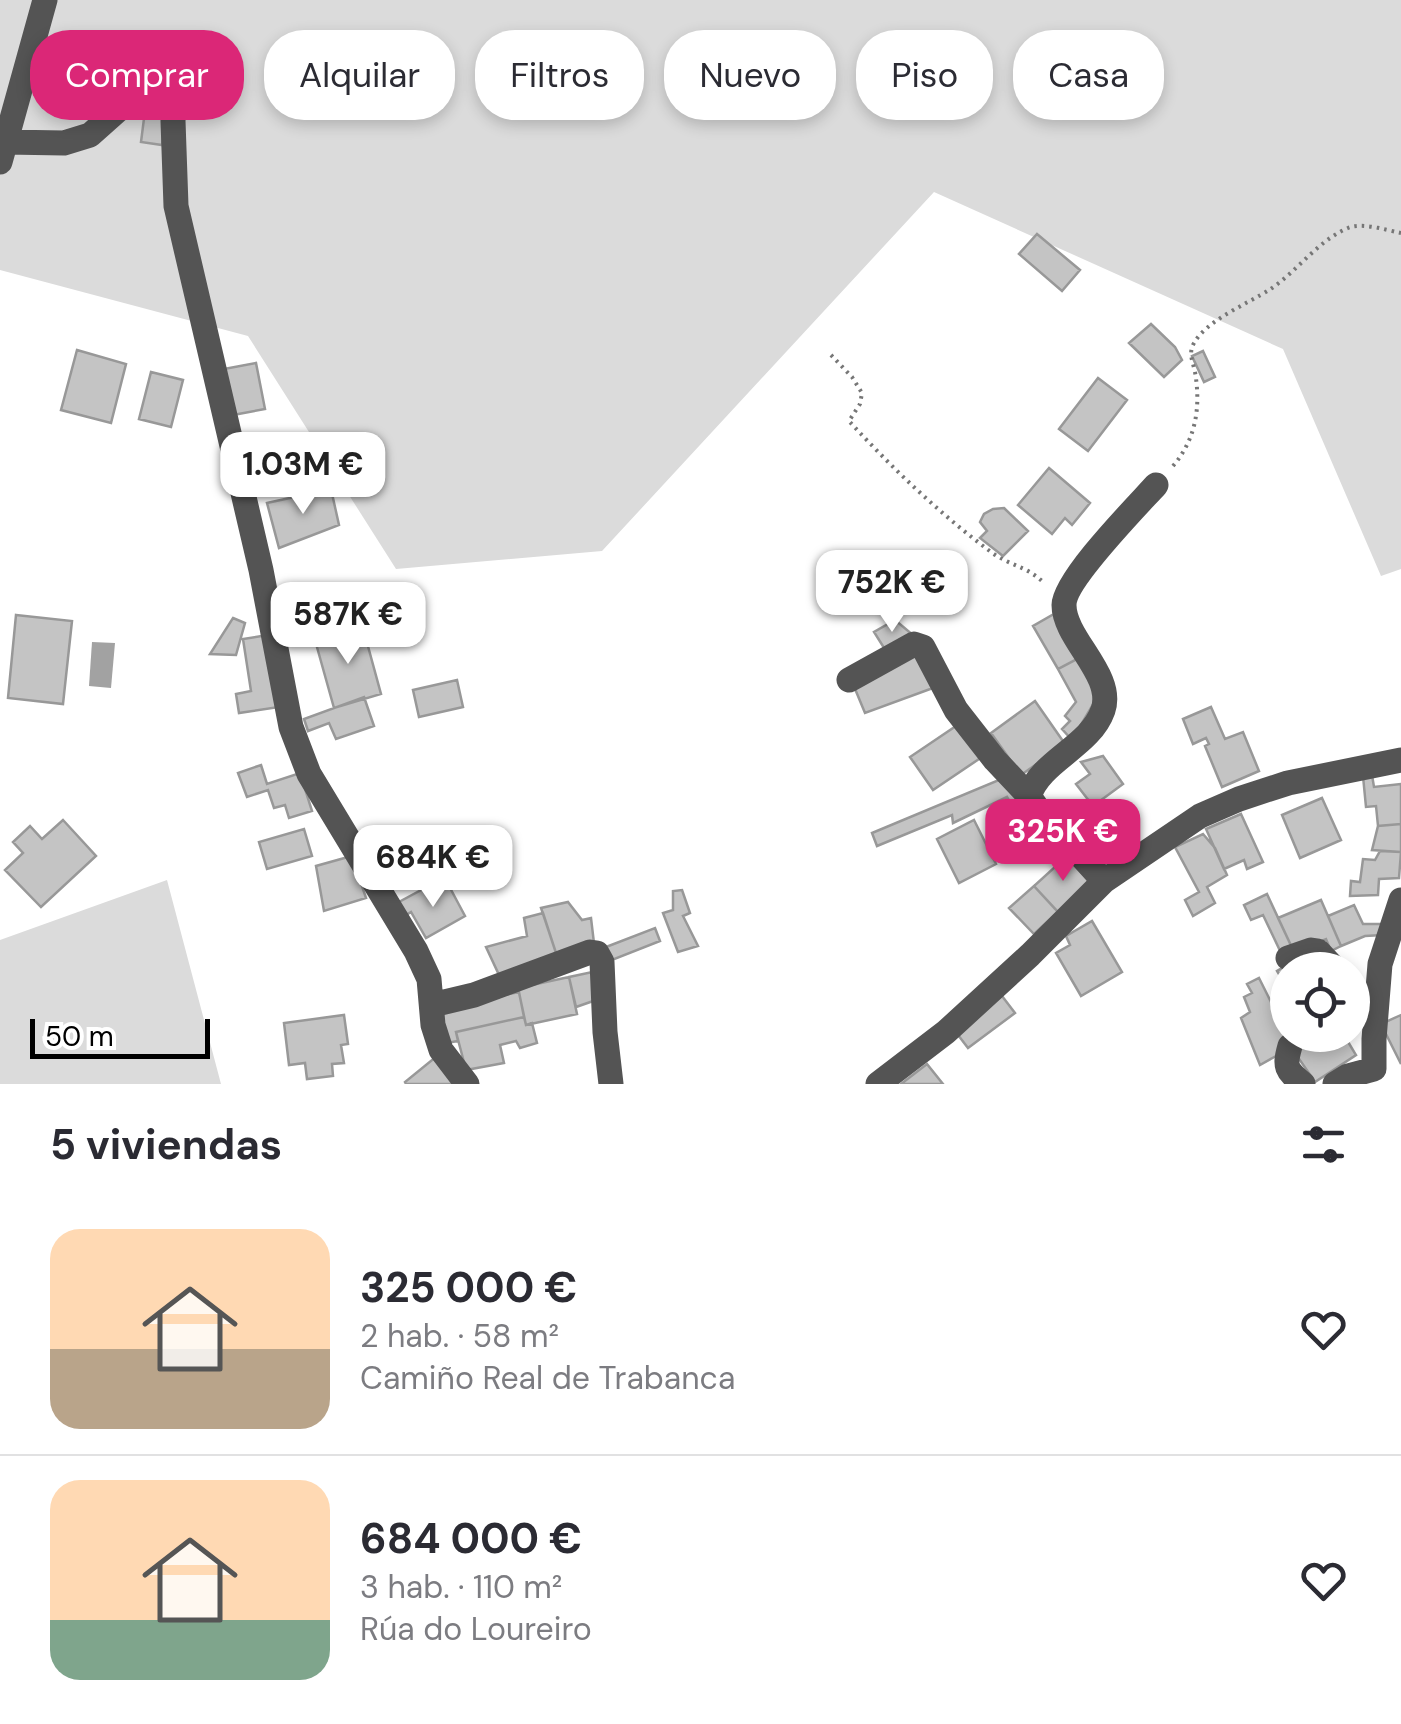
<!DOCTYPE html>
<html lang="es">
<head>
<meta charset="utf-8">
<style>
	:root { --surface:#fff; --page:#f2f2f3; --text:#2b2b33; --muted:#7c7c81; --line:#e1e1e2; --accent:#db2777 }
	body { margin:0; font-family:"DM Sans",sans-serif; background:var(--page); color:var(--text); height:100vh; display:flex; flex-direction:column; font-size:38px; white-space:nowrap }
	* { box-sizing:border-box; margin:0 }
	p { font-size:32px; color:var(--muted) }
	.icon { flex:none; width:55px; height:55px; fill:none; stroke:currentColor; stroke-width:2; stroke-linecap:round; stroke-linejoin:round }
	.map { position:relative; height:1084px; overflow:hidden }
	.drawer { display:flex; flex-direction:column; background:var(--surface); flex:1 }
	.drawer>* { flex:none }
	.banner { position:absolute; left:30px; top:30px; width:1342px; height:90px; display:flex; gap:20px }
	.fabs { position:absolute; left:1270px; top:952px; display:grid; gap:20px }
	.fabs a { display:grid; place-items:center; width:100px; height:100px; border-radius:50%; background:var(--surface); box-shadow:0 5px 15px #0003; font-size:50px }
	.scale { position:absolute; left:30px; bottom:25px; width:180px; box-sizing:border-box; padding-left:10px; border:5px solid #000; border-top:0; font-size:28px; line-height:35px; white-space:nowrap; color:#000; -webkit-text-stroke:8px #fff; paint-order:stroke }
	.price { position:absolute; translate:-50% -85px; padding:0 22px; border-radius:20px; background:#fff; color:#222; font-size:32px; line-height:65px; filter:drop-shadow(0 2px 5px #0008) }
	.price::after { content:''; position:absolute; left:50%; top:60px; width:30px; height:22px; margin-left:-15px; background:inherit; clip-path:polygon(0 0,100% 0,50% 100%) }
	.price.current { background:var(--accent); color:#fff }
	ul { padding:0; list-style:none }
	li { display:flex; align-items:center; gap:30px; height:250px; padding:0 50px }
	li+li { border-top:2px solid var(--line) }
	li span { display:grid; place-items:center; flex:none; width:280px; height:200px; border-radius:30px; color:#555 }
	li>.icon { margin-inline-start:auto }
	span .icon { width:120px; height:120px; fill:#fffc; stroke-width:1 }
	li b { font-size:42px }
	h2 { display:flex; justify-content:space-between; align-items:center; height:120px; padding:0 50px; font-size:42px }
	.tag { padding:0 35px; border-radius:40px; background:var(--surface); box-shadow:0 5px 15px #0003; font-size:35px; line-height:90px }
	.tag.current { background:var(--accent); color:#fff }
	.map>svg:first-child { display:block }
	.green { fill:#dbdbdb }
	.water { fill:#a2a2a2 }
	.building { fill:#c4c4c4; stroke:#989898; stroke-width:2.5 }
	.lines { fill:none; stroke-linecap:round; stroke-linejoin:round }
	.path { stroke:#767676; stroke-width:4; stroke-dasharray:2.5 5; stroke-linecap:butt }
	.minor { stroke:#545454; stroke-width:25 }
</style>
</head>
<body>
<div class="map">
<svg width="1401" height="1084" viewBox="0 0 1401 1084">
	<rect width="100%" height="100%" fill="#fff"/>
	<path class="green" d="M0,0H1401V569L1381,576L1283,349L934,192L602,551L396,569L248,336L0,270Z
		M167,880L221,1084H0V940Z"/>
	<path class="water" d="M92,642L115,643L111,688L89,686Z"/>
	<path class="building" d="M147,95L168,97L162,145L141,142Z
		M1037,234L1080,270L1062,291L1019,254Z
		M1151,324L1175,347L1182,360L1164,377L1129,343Z
		M77,350L126,364L111,423L61,410Z
		M1203,351L1215,377L1204,382L1192,356Z
		M256,363L265,409L233,415L224,369Z
		M151,372L183,380L171,427L139,419Z
		M1098,378L1127,400L1088,451L1059,429Z
		M1049,468L1090,503L1072,525L1065,518L1052,534L1018,505Z
		M331,489L339,525L279,548L267,503Z
		M1004,508L1028,531L1003,556L980,538L987,531L980,522L984,514L993,509Z
		M1054,614L1079,658L1058,669L1033,626Z
		M16,615L72,621L63,704L8,698Z
		M233,618L245,623L236,655L210,654Z
		M895,620L913,635L886,651L874,632Z
		M363,628L381,694L334,708L315,640Z
		M268,635L279,707L239,713L236,694L251,691L243,639Z
		M915,650L933,688L865,713L853,684Z
		M1079,658L1098,696L1072,740L1062,729L1070,721L1065,716L1076,702L1058,669Z
		M457,680L463,707L419,717L413,690Z
		M364,697L374,726L336,739L329,723L308,731L304,719Z
		M1035,701L1065,744L1021,775L991,733Z
		M1211,707L1225,739L1243,732L1259,771L1222,787L1205,746L1209,744L1206,738L1193,744L1183,719Z
		M959,724L982,757L933,790L910,757Z
		M1103,756L1123,784L1093,806L1076,784L1090,774L1081,762Z
		M261,765L267,784L300,773L312,811L289,818L285,805L274,808L268,790L247,797L238,773Z
		M1372,775L1374,787L1401,784V824L1378,826L1376,806L1366,807L1363,776Z
		M1006,777L1039,825L1026,830L1007,797L953,823L952,815L877,846L872,833Z
		M1322,798L1341,840L1300,858L1282,815Z
		M1241,814L1263,862L1247,869L1244,860L1224,869L1206,829Z
		M63,820L96,856L41,907L5,870L23,853L13,842L30,826L42,839Z
		M974,820L996,864L959,883L937,839Z
		M1401,824V852L1372,850L1378,826Z
		M304,829L312,856L267,869L259,842Z
		M1203,834L1215,848L1227,875L1207,887L1215,903L1193,916L1185,900L1199,892L1175,847Z
		M1380,851L1401,852L1399,878L1379,879L1378,895L1350,896L1351,881L1360,882L1363,859L1375,860Z
		M1067,856L1091,884L1058,912L1034,886Z
		M348,857L359,877L366,898L324,911L316,866Z
		M449,886L465,916L426,938L411,912L406,915L399,902L425,888L429,897Z
		M1034,886L1058,912L1034,934L1009,908Z
		M682,890L690,913L683,916L698,946L678,952L663,913L673,910V891Z
		M1267,894L1294,952L1283,957L1263,915L1251,920L1244,905Z
		M1321,900L1341,946L1331,951L1326,939L1294,952L1278,918Z
		M568,902L582,920L591,918L594,943L556,953L541,908Z
		M1354,905L1363,924H1382V935L1365,936L1341,946L1328,916Z
		M543,913L556,953L500,977L486,947L527,936L524,918Z
		M1092,921L1122,972L1081,996L1056,953L1070,945L1066,936Z
		M655,928L660,941L612,960L606,947Z
		M1306,954L1315,970H1288V989L1277,971Z
		M597,971L596,1000L576,1007L569,977Z
		M569,977L577,1014L526,1025L518,988Z
		M1259,978L1274,1008L1288,1002V1035H1307L1301,1042L1260,1065L1241,1018L1250,1012L1244,997L1252,993L1247,984Z
		M519,992L524,1017L456,1032L458,1041L446,1043L438,1009Z
		M1002,996L1015,1013L968,1048L955,1031Z
		M344,1015L348,1044L341,1045L344,1063L332,1064L333,1076L307,1079L305,1063L289,1065L284,1023Z
		M1401,1015V1064L1381,1024Z
		M524,1017L526,1025L532,1023L537,1043L520,1048L516,1041L500,1045L504,1063L466,1070L456,1032Z
		M1307,1035H1344L1356,1055L1315,1082L1295,1053L1301,1042Z
		M437,1056L459,1084H406L405,1082Z
		M927,1064L943,1084H901Z"/>
	<g class="lines">
		<path class="path" d="M831,355L852,377L862,393L860,404L849,421C892,468 940,514 991,552C1010,566 1027,566 1044,583
			M1173,466C1196,439 1201,407 1195,372C1193,362 1188,353 1194,343C1207,320 1247,304 1269,290C1297,272 1317,241 1348,228C1362,222 1386,230 1401,233"/>
		<path class="minor" d="M6,142L64,143L90,135L154,78L169,76L175,90L173,121L176,206L261,570L291,727L309,774L416,951L429,979L433,1025L441,1050L467,1084
			M0,162L45,0
			M849,680L914,644L923,647L956,710L995,760L1029,796
			M1104,881L1038,809L1029,796C1041,760 1090,747 1103,710C1115,675 1064,639 1064,605C1064,580 1137,506 1156,485
			M1288,958L1311,950L1318,951L1336,970
			M1352,988L1367,1003L1376,1007
			M432,1005L474,995L590,952L597,953L602,962L605,1032L611,1084
			M1290,1046C1284,1067 1286,1070 1303,1084
			M878,1084L946,1032L1030,955L1104,881L1200,816L1239,799L1288,783L1401,760
			M1335,1084L1348,1076L1374,1069V1039L1380,964L1401,900"/>
	</g>
</svg>
<div class="fabs">
<a><svg class="icon" aria-label="locate" viewBox="0 0 24 24"><circle cx="12" cy="12" r="6"/><path d="M12 2v4M12 18v4M2 12h4M18 12h4"/></svg></a>
</div>
<div class="scale">50 m</div>
<b class="price" style="left:303px;top:517px">1.03M €</b>
<b class="price" style="left:892px;top:635px">752K €</b>
<b class="price" style="left:348px;top:667px">587K €</b>
<b class="price current" style="left:1063px;top:884px">325K €</b>
<b class="price" style="left:433px;top:910px">684K €</b>
<div class="banner">
<a class="tag current">Comprar</a>
<a class="tag">Alquilar</a>
<a class="tag">Filtros</a>
<a class="tag">Nuevo</a>
<a class="tag">Piso</a>
<a class="tag">Casa</a>
</div>
</div>
<section class="drawer">
<h2>5 viviendas<svg class="icon" aria-label="filters" viewBox="0 0 24 24"><path d="M4 7h16M4 17h16"/><circle cx="9" cy="7" r="2"/><circle cx="15" cy="17" r="2"/></svg></h2>
<ul>
<li><span style="background:linear-gradient(#ffd9b3 60%,#b9a48a 0)"><svg class="icon" aria-label="home" viewBox="0 0 24 24"><path d="M3 11l9-7 9 7M6 9v11h12V9"/></svg></span><div><b>325 000 €</b><p>2 hab. · 58 m²</p><p>Camiño Real de Trabanca</p></div><svg class="icon" aria-label="heart" viewBox="0 0 24 24"><path d="M12 20l-8-8c-3-5 5-10 8-4 3-6 11-1 8 4z"/></svg></li>
<li><span style="background:linear-gradient(#ffd9b3 70%,#7fa58c 0)"><svg class="icon" aria-label="home" viewBox="0 0 24 24"><path d="M3 11l9-7 9 7M6 9v11h12V9"/></svg></span><div><b>684 000 €</b><p>3 hab. · 110 m²</p><p>Rúa do Loureiro</p></div><svg class="icon" aria-label="heart" viewBox="0 0 24 24"><path d="M12 20l-8-8c-3-5 5-10 8-4 3-6 11-1 8 4z"/></svg></li>
</ul>
</section>
</body>
</html>
